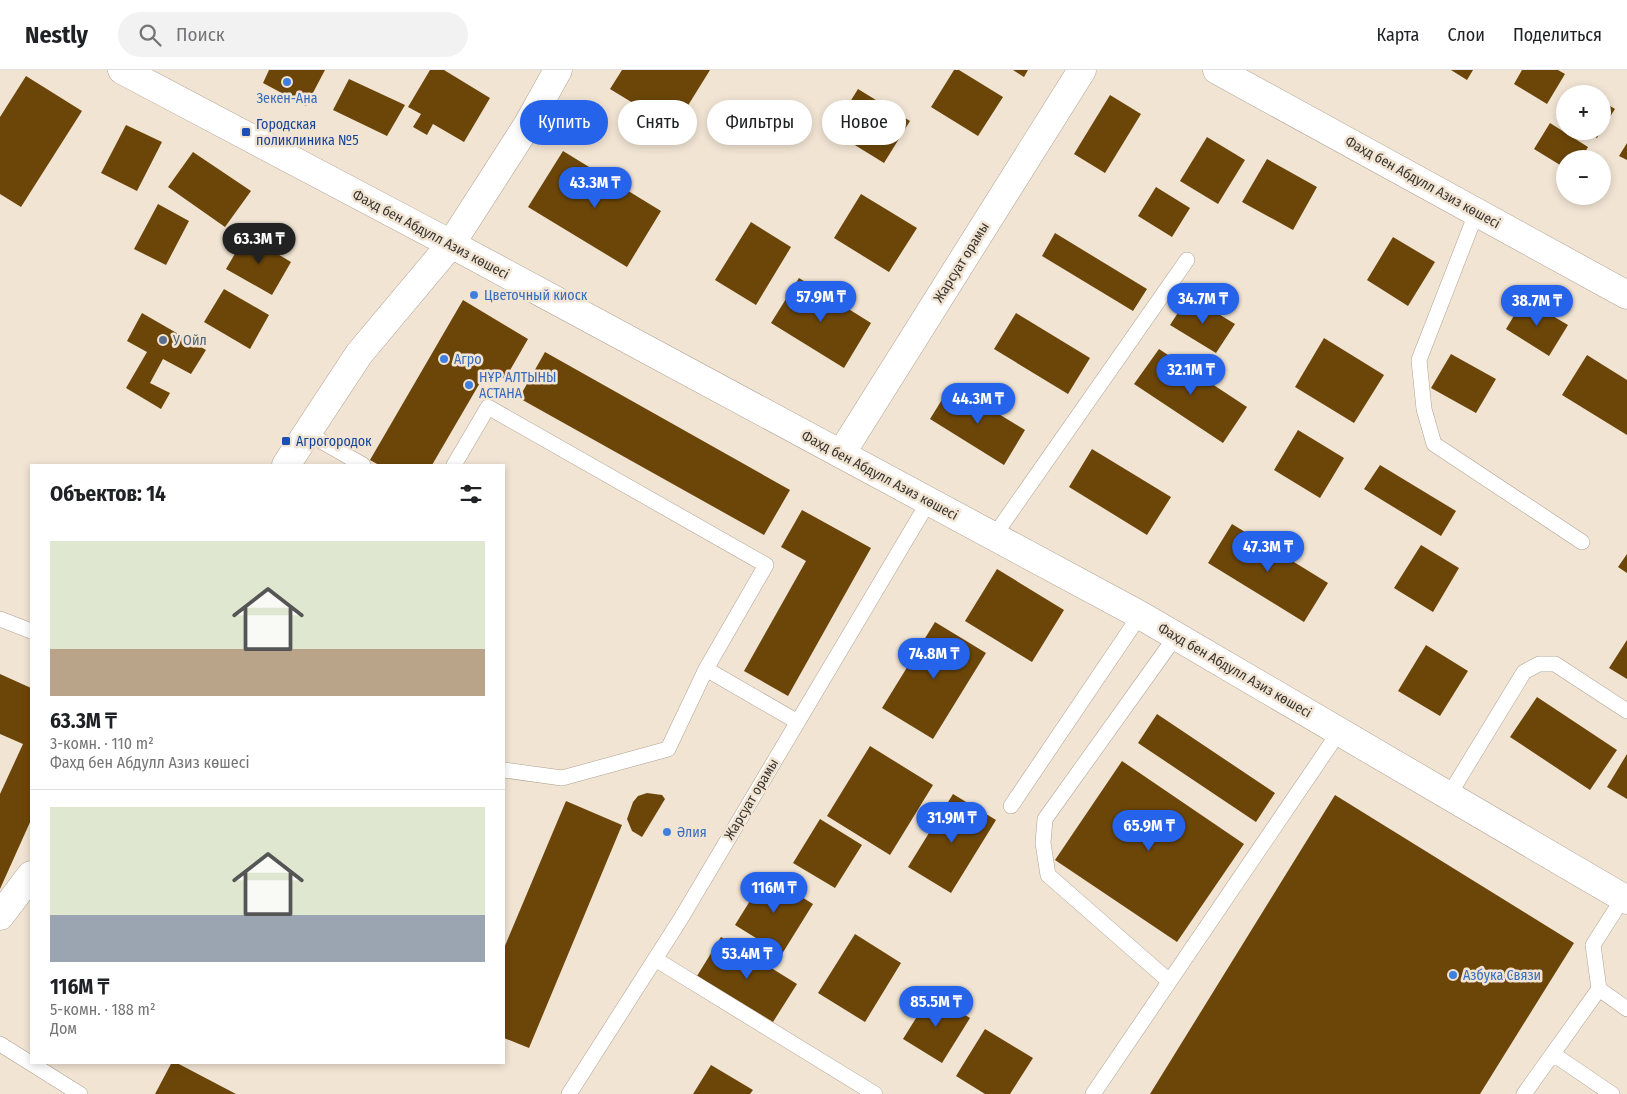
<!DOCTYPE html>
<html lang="ru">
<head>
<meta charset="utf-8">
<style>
	:root { --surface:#fff; --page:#f2f2f2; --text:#202124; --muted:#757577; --line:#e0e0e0; --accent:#2563eb }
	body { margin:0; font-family:"Fira Sans Condensed",sans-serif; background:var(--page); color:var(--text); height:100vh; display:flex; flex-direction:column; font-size:19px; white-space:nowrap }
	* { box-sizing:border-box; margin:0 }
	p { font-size:16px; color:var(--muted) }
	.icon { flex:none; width:28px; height:28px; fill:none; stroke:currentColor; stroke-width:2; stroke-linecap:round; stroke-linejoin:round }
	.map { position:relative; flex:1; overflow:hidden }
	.drawer { position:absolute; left:30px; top:394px; width:475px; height:600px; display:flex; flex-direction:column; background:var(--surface); border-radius:0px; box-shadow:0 2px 8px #0003 }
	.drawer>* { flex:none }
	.guide { position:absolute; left:520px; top:30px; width:475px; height:45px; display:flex; gap:10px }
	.fabs { position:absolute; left:1556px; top:15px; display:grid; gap:10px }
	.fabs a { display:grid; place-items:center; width:55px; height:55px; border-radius:50%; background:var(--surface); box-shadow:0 2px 8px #0003; font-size:25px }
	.price { position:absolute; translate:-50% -42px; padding:0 11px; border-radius:18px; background:var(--accent); color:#fff; font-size:16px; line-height:32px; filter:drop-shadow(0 1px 2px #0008) }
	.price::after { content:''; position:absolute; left:50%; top:30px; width:15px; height:11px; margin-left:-8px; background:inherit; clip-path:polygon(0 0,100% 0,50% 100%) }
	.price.current { background:#222; color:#fff }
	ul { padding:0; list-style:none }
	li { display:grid; align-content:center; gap:10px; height:265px; padding:0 20px }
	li+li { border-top:1px solid var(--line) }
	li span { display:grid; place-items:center; height:155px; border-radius:0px; color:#555 }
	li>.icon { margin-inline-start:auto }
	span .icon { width:90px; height:90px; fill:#fffc; stroke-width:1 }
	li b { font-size:21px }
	h2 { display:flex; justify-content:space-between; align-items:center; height:60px; padding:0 20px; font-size:21px }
	.pill { padding:0 18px; border-radius:22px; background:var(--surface); box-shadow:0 2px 8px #0003; font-size:18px; line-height:45px }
	.pill.current { background:var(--accent); color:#fff }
	header { display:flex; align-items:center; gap:30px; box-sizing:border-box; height:70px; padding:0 25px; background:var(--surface); border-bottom:1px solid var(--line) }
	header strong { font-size:24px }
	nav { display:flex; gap:28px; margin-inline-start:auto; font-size:18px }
	.search { width:350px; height:45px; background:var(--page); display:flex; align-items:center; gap:12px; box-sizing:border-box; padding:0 18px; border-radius:28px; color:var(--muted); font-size:19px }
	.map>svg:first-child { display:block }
	.building { fill:#6c4609 }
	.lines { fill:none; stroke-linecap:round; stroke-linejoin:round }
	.service-casing { stroke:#afa293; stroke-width:16 }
	.minor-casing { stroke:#afa293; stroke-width:29 }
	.tertiary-casing { stroke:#afa293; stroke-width:29 }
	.service { stroke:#fff; stroke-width:15 }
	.minor { stroke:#fff; stroke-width:28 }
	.tertiary { stroke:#fff; stroke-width:28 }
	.shop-dot { fill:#3f7fe0; stroke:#f1e4d3; stroke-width:2 }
	.transit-dot { fill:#1a4fb4; stroke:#f1e4d3; stroke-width:2 }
	.service-dot { fill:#5c6f8a; stroke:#f1e4d3; stroke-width:2 }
	.labels { text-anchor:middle; stroke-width:5; stroke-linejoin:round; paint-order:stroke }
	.shop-label { font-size:14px; fill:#366cbe; stroke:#f1e4d3; text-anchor:start }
	.transit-label { font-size:14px; fill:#164399; stroke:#f1e4d3; text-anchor:start }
	.street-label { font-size:14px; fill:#3b3630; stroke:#f1e4d3 }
	.service-label { font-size:14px; fill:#4e5e75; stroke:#f1e4d3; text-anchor:start }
</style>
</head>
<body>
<header>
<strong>Nestly</strong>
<div class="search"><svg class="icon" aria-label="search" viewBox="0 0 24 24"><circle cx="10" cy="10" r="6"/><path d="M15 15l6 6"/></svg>Поиск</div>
<nav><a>Карта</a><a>Слои</a><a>Поделиться</a></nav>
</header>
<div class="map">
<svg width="1627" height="1024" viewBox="0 0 1627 1024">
	<rect width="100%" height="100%" fill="#f1e4d3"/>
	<path class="building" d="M269,0H325L306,36L263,13Z
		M430,0H444L490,28L464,72L433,54L427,65L413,57L421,44L408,37Z
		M622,0H710L674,58L610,19Z
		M954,0H959L1003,27L978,66L931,37Z
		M1013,0H1028L1024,7Z
		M1451,0H1473L1467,10Z
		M1522,0H1558L1565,4L1547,34L1514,14Z
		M26,6L82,41L21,137L0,124V47Z
		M349,9L405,35L387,66L333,40Z
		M858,19L910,51L884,93L832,61Z
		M1110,25L1141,44L1105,103L1074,84Z
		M1602,31L1615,39L1602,59Z
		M1550,53L1588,77L1581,89H1565V98L1534,79Z
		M126,55L162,72L137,121L101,103Z
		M1585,61H1601L1597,68Z
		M1207,67L1245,90L1218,134L1180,111Z
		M1627,73V90L1619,86Z
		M563,81L661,141L627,197L528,137Z
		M193,82L251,121L225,157L168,117Z
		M1267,89L1317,117L1293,160L1242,132Z
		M1156,117L1190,138L1172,167L1138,146Z
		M861,124L917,158L889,202L834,168Z
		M158,134L189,151L166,195L134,179Z
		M751,152L791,177L756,235L715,210Z
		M1055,163L1147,219L1133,241L1042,186Z
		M246,165L291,192L272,225L226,199Z
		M1393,167L1435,192L1408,236L1367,210Z
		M799,208L871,253L844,298L771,253Z
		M224,219L269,245L250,279L204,252Z
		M1189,226L1235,254L1216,283L1170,255Z
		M1524,229L1568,255L1549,286L1506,259Z
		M463,230L528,269L505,309L488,299L432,395H379L370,390Z
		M142,243L206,280L191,304L163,289L150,313L170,323L161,339L126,318L147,282L127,271Z
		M1016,243L1090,288L1068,324L994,279Z
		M1324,268L1384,305L1354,353L1295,317Z
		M1159,279L1247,337L1223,373L1134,314Z
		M545,282L790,420L764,465L519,328Z
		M1451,284L1496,309L1476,343L1431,318Z
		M1587,285L1627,310V365L1562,325Z
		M951,315L1025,360L1004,395L930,349Z
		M1298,360L1344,388L1320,428L1274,400Z
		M1092,379L1171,427L1147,465L1069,417Z
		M1380,395L1456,441L1441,466L1364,419Z
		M802,440L871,478L788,626L744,601L806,491L781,477Z
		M1232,454L1328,513L1304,552L1208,493Z
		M1421,475L1459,498L1433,542L1394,518Z
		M1627,484V503L1618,497Z
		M997,499L1064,540L1032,592L965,551Z
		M935,552L986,583L933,669L882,638Z
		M1627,570V609L1609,598Z
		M1426,575L1468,601L1440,646L1398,621Z
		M0,604L31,618V750L0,819V724L23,674L0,664Z
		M1537,627L1617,680L1590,720L1510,667Z
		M1157,644L1275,723L1256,752L1138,673Z
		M870,676L933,715L890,785L827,746Z
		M1627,684V729L1607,717Z
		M1122,691L1244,774L1177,872L1055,790Z
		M647,723L662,725L665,729L642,767L632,761L627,749L633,732L638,726Z
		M953,724L996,750L951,823L908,797Z
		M1335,725L1574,873L1480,1024H1150Z
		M566,731L622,755L529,978L504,968V878Z
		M820,749L862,775L835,818L793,793Z
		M766,805L813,834L782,884L735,855Z
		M855,864L901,893L865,952L818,923Z
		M721,867L797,914L773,952L697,906Z
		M931,924L970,948L942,993L903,969Z
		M985,959L1033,988L1010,1024H985L956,1006Z
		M172,992H175L236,1024H155Z
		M711,995L753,1020L750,1024H693Z"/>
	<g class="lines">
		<g class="service-casing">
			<path id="service" d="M1477,141L1419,290L1424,339L1434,374L1582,472
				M307,363L363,395
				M454,395L488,337L766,495L706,599L796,651
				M994,466L1187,190
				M0,549L31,561
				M504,700L562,708L668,679L706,599
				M1449,725L1524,602L1539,594H1555L1627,641
				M1011,736L1140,545
				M655,889L875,1024
				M1169,911L1048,805L1043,773L1045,749L1176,566
				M1599,919L1627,939
				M0,974L80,1024
				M1553,984L1612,1024
				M569,1024L680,850L929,431
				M1093,1024L1339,662
				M1524,1024L1599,919L1593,875L1623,828"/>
		</g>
		<g class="minor-casing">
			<path id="minor" d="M122,0L451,174L359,284L286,395
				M1217,0L1627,225
				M841,384L1082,0
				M0,846L31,805"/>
		</g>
		<g class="tertiary-casing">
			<path id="tertiary" d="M558,0L528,54L451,174L1140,545L1627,830"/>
		</g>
		<use href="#service" class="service"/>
		<use href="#minor" class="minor"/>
		<use href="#tertiary" class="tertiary"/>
	</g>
	<g class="shop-dot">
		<circle cx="287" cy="12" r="5"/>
		<circle cx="474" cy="225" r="5"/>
		<circle cx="444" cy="289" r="5"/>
		<circle cx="469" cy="315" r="5"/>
		<circle cx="667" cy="762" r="5"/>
		<circle cx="1453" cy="905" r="5"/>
	</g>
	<g class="transit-dot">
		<rect x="241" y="57" width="10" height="10" rx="2.5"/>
		<rect x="281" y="366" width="10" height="10" rx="2.5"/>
	</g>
	<circle class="service-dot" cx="163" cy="270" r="5"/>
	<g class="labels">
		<g class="shop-label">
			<text x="287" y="33" text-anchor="middle">Зекен-Ана</text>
			<text x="484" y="230">Цветочный киоск</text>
			<text x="454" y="294">Агро</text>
			<text x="479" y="312">НҰР АЛТЫНЫ<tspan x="479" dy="16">АСТАНА</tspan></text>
			<text x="677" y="767">Әлия</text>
			<text x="1463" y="910">Азбука Связи</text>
		</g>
		<g class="transit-label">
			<text x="256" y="59">Городская<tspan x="256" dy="16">поликлиника №5</tspan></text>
			<text x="296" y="376">Агрогородок</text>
		</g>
		<g class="street-label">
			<text transform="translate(1423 112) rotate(29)" y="5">Фахд бен Абдулл Азиз көшесі</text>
			<text transform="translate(431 164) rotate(28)" y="5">Фахд бен Абдулл Азиз көшесі</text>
			<text transform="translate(961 192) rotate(-58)" y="5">Жарсуат орамы</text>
			<text transform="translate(880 405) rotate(28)" y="5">Фахд бен Абдулл Азиз көшесі</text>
			<text transform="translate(1235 600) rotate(30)" y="5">Фахд бен Абдулл Азиз көшесі</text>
			<text transform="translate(751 729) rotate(-59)" y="5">Жарсуат орамы</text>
		</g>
		<g class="service-label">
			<text x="173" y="275">У Ойл</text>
		</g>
	</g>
</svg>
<div class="fabs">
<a>+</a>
<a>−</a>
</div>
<b class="price" style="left:595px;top:139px">43.3M ₸</b>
<b class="price current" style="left:259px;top:195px">63.3M ₸</b>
<b class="price" style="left:821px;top:253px">57.9M ₸</b>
<b class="price" style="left:1203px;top:255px">34.7M ₸</b>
<b class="price" style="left:1537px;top:257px">38.7M ₸</b>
<b class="price" style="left:1191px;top:326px">32.1M ₸</b>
<b class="price" style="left:978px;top:355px">44.3M ₸</b>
<b class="price" style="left:1268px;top:503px">47.3M ₸</b>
<b class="price" style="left:934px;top:610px">74.8M ₸</b>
<b class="price" style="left:952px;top:774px">31.9M ₸</b>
<b class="price" style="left:1149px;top:782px">65.9M ₸</b>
<b class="price" style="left:774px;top:844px">116M ₸</b>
<b class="price" style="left:747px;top:910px">53.4M ₸</b>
<b class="price" style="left:936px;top:958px">85.5M ₸</b>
<div class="guide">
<a class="pill current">Купить</a>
<a class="pill">Снять</a>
<a class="pill">Фильтры</a>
<a class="pill">Новое</a>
</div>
<section class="drawer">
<h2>Объектов: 14<svg class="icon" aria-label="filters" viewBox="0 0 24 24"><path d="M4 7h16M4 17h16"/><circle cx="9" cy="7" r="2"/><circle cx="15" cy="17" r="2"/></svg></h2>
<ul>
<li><span style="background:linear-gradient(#dfe7d0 70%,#b9a48a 0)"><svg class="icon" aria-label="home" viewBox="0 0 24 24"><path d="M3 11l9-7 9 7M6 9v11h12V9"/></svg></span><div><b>63.3M ₸</b><p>3-комн. · 110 m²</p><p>Фахд бен Абдулл Азиз көшесі</p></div></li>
<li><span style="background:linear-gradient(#dfe7d0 70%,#9aa5b1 0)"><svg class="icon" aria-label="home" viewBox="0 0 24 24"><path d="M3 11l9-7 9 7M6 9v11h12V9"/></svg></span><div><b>116M ₸</b><p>5-комн. · 188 m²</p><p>Дом</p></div></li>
</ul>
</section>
</div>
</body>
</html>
